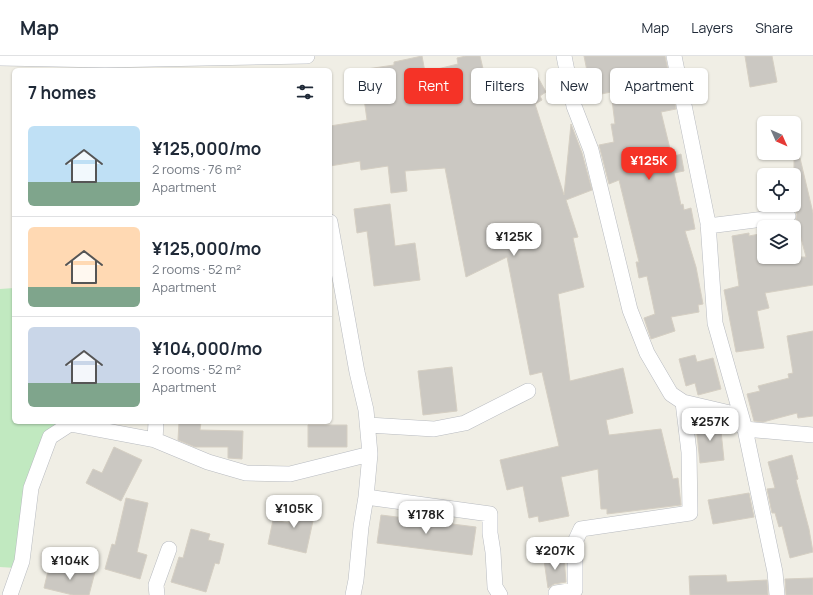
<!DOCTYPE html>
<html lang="en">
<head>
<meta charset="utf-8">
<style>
	:root { --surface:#fff; --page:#f2f2f3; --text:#1f2937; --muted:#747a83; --line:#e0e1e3; --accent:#f53327 }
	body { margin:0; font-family:Manrope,sans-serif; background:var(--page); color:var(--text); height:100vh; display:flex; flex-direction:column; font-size:15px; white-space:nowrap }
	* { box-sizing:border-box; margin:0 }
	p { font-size:13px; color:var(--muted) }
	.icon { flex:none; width:22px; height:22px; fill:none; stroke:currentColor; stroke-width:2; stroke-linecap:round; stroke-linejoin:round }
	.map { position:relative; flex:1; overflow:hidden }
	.sheet { position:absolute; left:12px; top:12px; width:320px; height:356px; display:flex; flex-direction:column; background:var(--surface); border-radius:6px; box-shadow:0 1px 3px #0004 }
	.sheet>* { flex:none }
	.banner { position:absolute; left:344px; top:12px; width:380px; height:36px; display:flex; gap:8px }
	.needle { width:26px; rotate:135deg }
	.controls { position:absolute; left:757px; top:60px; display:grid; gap:8px }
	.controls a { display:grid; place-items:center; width:44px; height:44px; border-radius:6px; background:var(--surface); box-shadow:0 1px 3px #0004; font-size:20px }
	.price { position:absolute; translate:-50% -34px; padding:0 9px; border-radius:8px; background:#fff; color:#222; font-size:13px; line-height:26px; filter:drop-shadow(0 1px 2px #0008) }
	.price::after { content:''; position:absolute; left:50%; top:24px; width:12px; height:9px; margin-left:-6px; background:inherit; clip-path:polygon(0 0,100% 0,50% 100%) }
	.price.on { background:var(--accent); color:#fff }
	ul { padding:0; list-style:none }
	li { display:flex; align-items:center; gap:12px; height:100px; padding:0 16px }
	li+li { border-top:1px solid var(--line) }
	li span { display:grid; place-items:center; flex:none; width:112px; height:80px; border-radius:6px; color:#555 }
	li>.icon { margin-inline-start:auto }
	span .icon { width:48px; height:48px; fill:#fffc; stroke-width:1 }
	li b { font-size:17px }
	h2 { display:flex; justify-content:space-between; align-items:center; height:48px; padding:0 16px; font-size:17px }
	.chip { padding:0 14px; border-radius:6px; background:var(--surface); box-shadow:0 1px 3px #0004; font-size:14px; line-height:36px }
	.chip.on { background:var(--accent); color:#fff }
	header { display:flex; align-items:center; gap:24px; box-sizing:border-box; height:56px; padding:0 20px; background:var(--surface); border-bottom:1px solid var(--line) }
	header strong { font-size:19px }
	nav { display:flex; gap:22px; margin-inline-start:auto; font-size:14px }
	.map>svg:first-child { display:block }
	.green { fill:#c1e9c0 }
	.building { fill:#cbc8c2; stroke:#d5cfc3 }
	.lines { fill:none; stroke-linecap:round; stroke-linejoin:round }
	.street-casing { stroke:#b8bbc0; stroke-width:16 }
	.street { stroke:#fff; stroke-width:15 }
</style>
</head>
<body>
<header>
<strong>Map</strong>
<nav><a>Map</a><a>Layers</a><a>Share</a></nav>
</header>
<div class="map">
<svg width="813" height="539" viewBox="0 0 813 539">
	<rect width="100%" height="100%" fill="#f0eee5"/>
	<path class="green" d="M14,232V366H60L45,385L16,512L0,511V233Z"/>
	<path class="building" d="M422,0L425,16L458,8L457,2L466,0H480L489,38L523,18L526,22L535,16L546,36L540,40L542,44L535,48L564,139L571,68L582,97L592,134L566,144L578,181L573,182L584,231L558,238L570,325L623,312L633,357L606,364L609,379L661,373L673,423L678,422L681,449L607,458V453H601L598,413L561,421L569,460L539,466L538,460L529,462L523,430L507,434L500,404L559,390L542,316L530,319L507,201L466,221L445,112L405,115L407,135L391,137L388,110L361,114L360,105L330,110V70L367,64L360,14L394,9V6Z
		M584,0H665L676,53L661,56L672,101L681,98L684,115L674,117L681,149L683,148L684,154L691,152L695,173L685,175L696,211L703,248L698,249L699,256L671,261L675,275L651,283L644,262L655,258L647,220L639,222L636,206H639L619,124L609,128L599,89L614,86L611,68H615L611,36L592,40Z
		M745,0H772L777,26L750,31Z
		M800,102L813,157V229L765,237L769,252L757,255L764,292L736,296L724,234L739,230L732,180L749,177V180L764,177V201H806L796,163L797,158L794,152V103Z
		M390,148L395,190L415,187L420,224L374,230L367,175L357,177L354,153Z
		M813,275V360L798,362L797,357L763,366L754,365L747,338L760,335L758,330L789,322L788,318L793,317L787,280Z
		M695,299L697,306L713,302L721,333L698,339L695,327L686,330L679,303Z
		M452,311L457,355L423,359L418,315Z
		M720,365L724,404L700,407L696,368Z
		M179,366H201L200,374L243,375L242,403L228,402V391H195L178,384Z
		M308,369H347V391H308Z
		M114,391L142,404L121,445L86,427L93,413L102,417Z
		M792,399L798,423L796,424L809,473L813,496L790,502L782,470L779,471L775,457H772L767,433L775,432L768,406Z
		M749,437L754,461L713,468L708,444Z
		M126,442L148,447L137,496L147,499L140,523L105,513L112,488L115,489Z
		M292,447L316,451L306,497L268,488L273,464L289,467Z
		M381,459L476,471L472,499L377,487Z
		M191,473L210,478L208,484L224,488L219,508L215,507L206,536L171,526L179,501L183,502Z
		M564,501L566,526L554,528L548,532L544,504Z
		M61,508L95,516L89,539H73L44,532L48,515L58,517Z
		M726,519L727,526L767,524L768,539H690L689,520Z
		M813,522V539H786L785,523Z"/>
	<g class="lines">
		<g class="street-casing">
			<path id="street" d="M564,0L574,50L591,94L630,254L647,297L671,338L683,346L730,357L745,373L813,379
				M674,0L708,167L715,267L745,373L775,516L777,539
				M0,2L105,4L307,0
				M330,166L357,316L366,354L370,398L366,441L361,471L356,524L353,539
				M708,170L788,160
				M368,369L434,373L465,367L528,335
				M155,384L156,366
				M366,441L490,458V477L493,496L495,531L500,539
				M10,539L22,505L31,432L50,381L70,368L155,384L208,406L246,417L290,418L370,398
				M157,539L156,529L169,493
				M556,539V537L575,534V486L581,473L690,457L689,396L683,346"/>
		</g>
		<use href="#street" class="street"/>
	</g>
</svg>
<div class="controls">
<a><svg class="needle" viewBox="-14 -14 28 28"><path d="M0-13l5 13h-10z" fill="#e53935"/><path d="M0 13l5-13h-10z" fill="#747a83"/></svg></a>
<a><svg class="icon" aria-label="locate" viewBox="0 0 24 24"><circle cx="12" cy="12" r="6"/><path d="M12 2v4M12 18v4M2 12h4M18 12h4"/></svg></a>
<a><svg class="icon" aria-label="layers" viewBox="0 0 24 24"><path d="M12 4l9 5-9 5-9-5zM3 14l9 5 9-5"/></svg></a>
</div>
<b class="price on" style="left:649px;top:125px">¥125K</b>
<b class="price" style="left:514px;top:201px">¥125K</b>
<b class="price" style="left:710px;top:386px">¥257K</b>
<b class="price" style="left:294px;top:473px">¥105K</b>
<b class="price" style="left:426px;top:479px">¥178K</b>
<b class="price" style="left:555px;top:515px">¥207K</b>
<b class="price" style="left:70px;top:525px">¥104K</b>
<div class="banner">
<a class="chip">Buy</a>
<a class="chip on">Rent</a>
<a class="chip">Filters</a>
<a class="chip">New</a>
<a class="chip">Apartment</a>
</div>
<section class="sheet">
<h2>7 homes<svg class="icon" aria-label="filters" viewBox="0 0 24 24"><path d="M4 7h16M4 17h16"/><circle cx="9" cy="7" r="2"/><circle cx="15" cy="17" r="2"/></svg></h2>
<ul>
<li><span style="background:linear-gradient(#bfe0f5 70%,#7fa58c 0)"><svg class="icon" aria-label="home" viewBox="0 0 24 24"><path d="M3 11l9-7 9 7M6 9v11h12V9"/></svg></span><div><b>¥125,000/mo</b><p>2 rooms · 76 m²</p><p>Apartment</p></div></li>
<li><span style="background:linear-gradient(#ffd9b3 75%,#7fa58c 0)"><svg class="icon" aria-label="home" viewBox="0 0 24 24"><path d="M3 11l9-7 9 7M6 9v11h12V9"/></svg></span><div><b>¥125,000/mo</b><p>2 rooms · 52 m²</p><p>Apartment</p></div></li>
<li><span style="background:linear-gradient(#c9d6e8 70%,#7fa58c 0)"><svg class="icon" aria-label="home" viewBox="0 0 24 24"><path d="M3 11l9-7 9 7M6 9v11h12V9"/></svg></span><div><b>¥104,000/mo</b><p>2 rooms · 52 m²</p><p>Apartment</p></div></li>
</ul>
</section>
</div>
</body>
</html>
